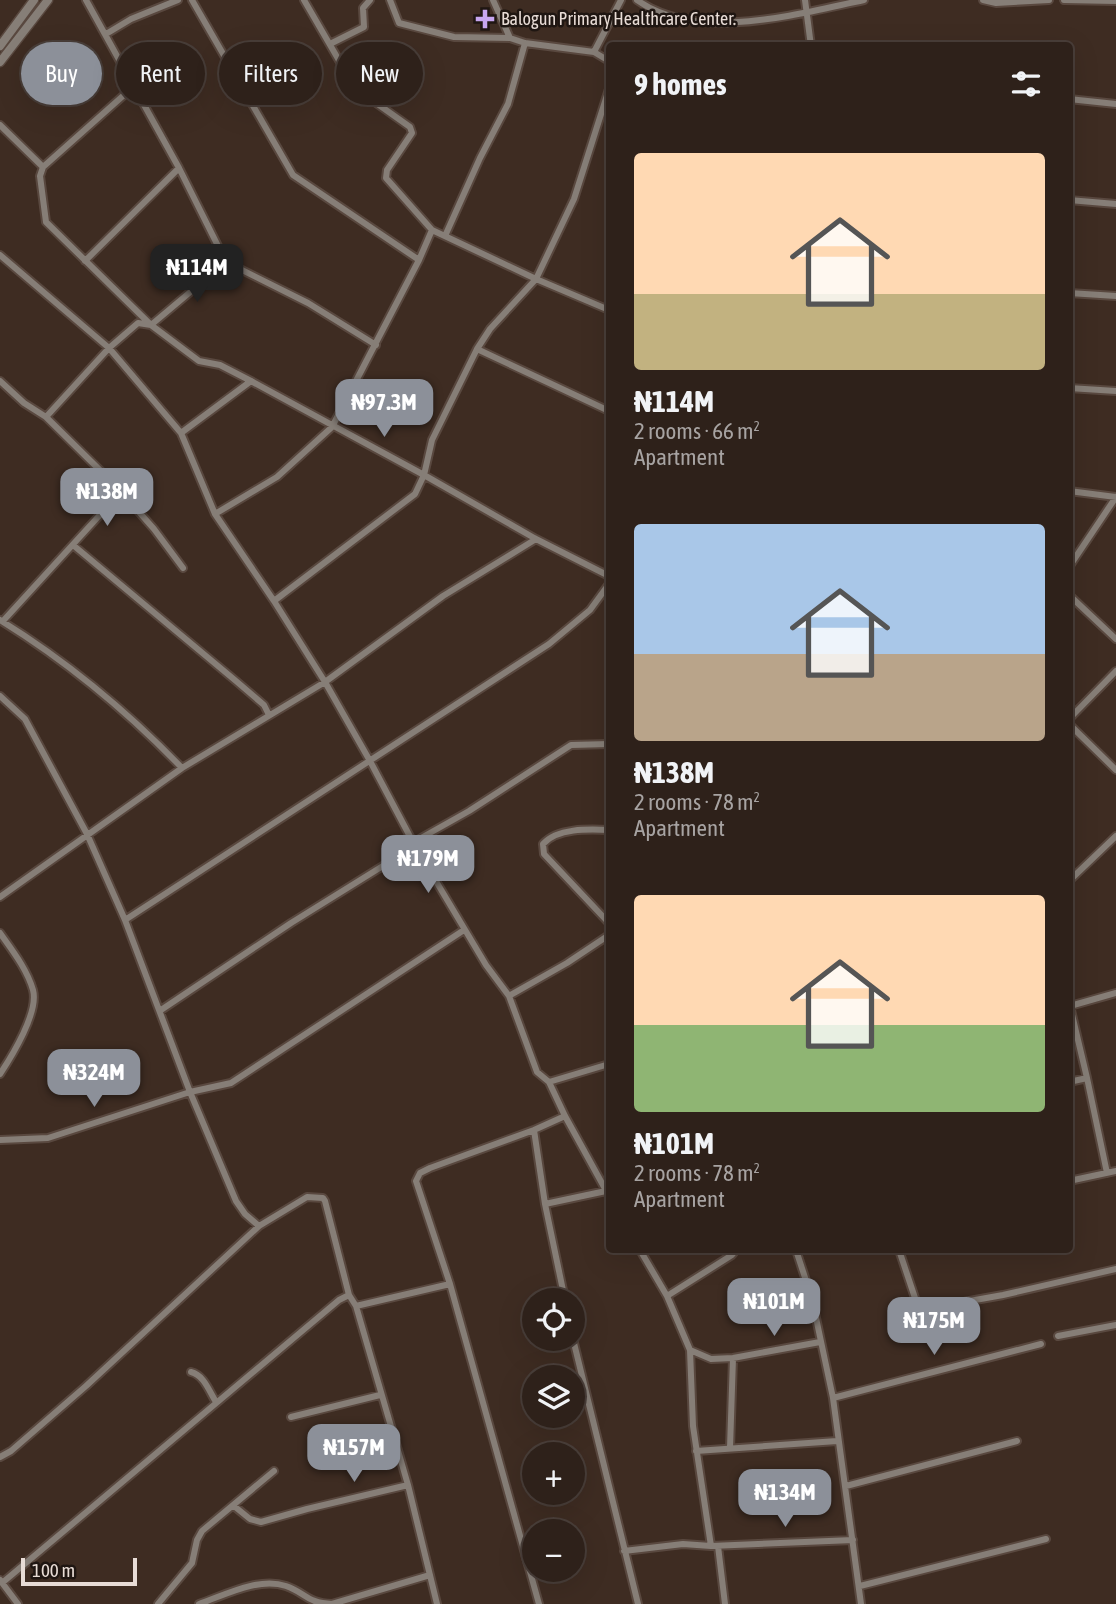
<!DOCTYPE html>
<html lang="en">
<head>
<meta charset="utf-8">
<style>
	:root { --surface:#2e211a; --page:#362923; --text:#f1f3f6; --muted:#a7a3a2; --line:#493e39; --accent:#8c9099 }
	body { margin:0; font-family:"Asap Condensed",sans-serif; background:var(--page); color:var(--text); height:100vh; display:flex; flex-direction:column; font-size:26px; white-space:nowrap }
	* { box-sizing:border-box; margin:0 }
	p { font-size:23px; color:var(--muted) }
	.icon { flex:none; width:38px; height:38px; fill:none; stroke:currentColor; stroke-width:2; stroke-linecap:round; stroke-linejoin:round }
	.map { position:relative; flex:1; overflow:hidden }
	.details { position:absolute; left:606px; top:42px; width:467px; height:1211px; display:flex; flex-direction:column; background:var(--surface); border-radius:7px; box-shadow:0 7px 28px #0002,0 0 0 2px var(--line) }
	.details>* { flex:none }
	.banner { position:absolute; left:21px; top:42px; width:480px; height:63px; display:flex; gap:14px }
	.fabs { position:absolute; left:522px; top:1288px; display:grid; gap:14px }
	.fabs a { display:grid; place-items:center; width:63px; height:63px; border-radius:50%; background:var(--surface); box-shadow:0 7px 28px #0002,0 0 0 2px var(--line); font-size:35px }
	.scale { position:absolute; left:21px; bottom:18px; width:116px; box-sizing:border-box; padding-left:7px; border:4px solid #e8dcd6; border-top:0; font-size:19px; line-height:24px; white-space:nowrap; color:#e8dcd6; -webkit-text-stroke:5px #1f1612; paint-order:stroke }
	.price { position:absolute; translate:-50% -60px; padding:0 16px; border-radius:14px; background:var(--accent); color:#fff; font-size:23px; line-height:46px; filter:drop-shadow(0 2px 4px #0008) }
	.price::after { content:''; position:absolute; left:50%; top:42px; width:21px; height:16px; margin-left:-10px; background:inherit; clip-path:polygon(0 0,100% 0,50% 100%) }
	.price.on { background:#222; color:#fff }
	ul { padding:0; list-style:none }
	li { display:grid; align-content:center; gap:14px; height:371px; padding:0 28px }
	li span { display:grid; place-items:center; height:217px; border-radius:7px; color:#555 }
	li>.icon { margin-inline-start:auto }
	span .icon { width:126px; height:126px; fill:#fffc; stroke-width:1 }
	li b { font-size:30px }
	h2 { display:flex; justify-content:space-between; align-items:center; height:84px; padding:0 28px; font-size:30px }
	.chip { padding:0 24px; border-radius:32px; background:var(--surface); box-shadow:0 7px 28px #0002,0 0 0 2px var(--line); font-size:24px; line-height:63px }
	.chip.on { background:var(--accent); color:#fff }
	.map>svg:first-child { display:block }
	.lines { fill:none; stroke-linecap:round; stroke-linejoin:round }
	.minor-casing { stroke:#59483f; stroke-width:10 }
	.tertiary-casing { stroke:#59483f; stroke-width:11 }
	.minor { stroke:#867e77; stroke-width:6 }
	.tertiary { stroke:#867e77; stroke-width:8 }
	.poi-dot { fill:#c7a6ef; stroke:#1f1612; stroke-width:2.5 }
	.labels { text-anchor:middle; stroke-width:5; stroke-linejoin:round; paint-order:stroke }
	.poi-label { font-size:18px; fill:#e8dcd6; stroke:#1f1612; text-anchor:start }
</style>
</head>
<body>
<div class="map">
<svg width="1116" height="1604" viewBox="0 0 1116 1604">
	<rect width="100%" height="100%" fill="#3e2c22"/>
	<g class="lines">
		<g class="minor-casing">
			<path id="minor" d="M86,0L179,168L226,262L308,303L376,345
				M192,0L293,175L419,260
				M304,0L355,88L410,127L412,133L387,170L386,178L432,230L536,279L574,199L609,89
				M390,0L399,23L454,37L510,38L525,43L594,52L609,61
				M493,0L510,38
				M637,0C697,43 797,14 864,0
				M805,0L811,46
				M983,0L996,3L1049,0
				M1064,0L1116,1
				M106,34L131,19L178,0
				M330,44L364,27L363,8L370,0
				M594,52L621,0
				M133,87L43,167L40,176L46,222L151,325L199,361L220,365L251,381L424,475L536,539L609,576
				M1069,99L1116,104
				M0,125L43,167
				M1069,200L1116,204
				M445,236L480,158L508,104L525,43
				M0,255L109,348L181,433L215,514L274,601L325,682L370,761L415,846L486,965L509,996L537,1072L549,1082L565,1116L609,1196
				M85,261L179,168
				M1069,293L1116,296
				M477,349L609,411
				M0,381L24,403L46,417L116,486L154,529L183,568
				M1069,388L1116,391
				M46,417L109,348L138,323L151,325L226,262
				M181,433L251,381
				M1069,491L1116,497
				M215,514L277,477L332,427L419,260L432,230
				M73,545L236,681L264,705L269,715
				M1069,567L1116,497
				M1069,595L1116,639
				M274,601L415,494L424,475L432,440L477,349L490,329L536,279L609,310
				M0,620C68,662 126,710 182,768
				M3,621L98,517L123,494
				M0,696L25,719L87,834L125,920L190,1092L236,1201L245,1214L259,1226
				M1069,719L1116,671
				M1069,724L1116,770
				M609,830C588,829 557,828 543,844L544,854L609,923
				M1069,881L1116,836
				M0,897L182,768L325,682L443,596L536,539
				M125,920L549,644L590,610L609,584
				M0,933C12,950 27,969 33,990C39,1012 12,1056 0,1074
				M509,996L567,963L609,935
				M1069,1004L1070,1006L1116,993
				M1070,1006L1087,1078
				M161,1010L291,923L415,846L421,838L469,811L571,745L609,744
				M549,1082L609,1064
				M1069,1082L1087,1078L1107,1173
				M534,1130L545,1204L565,1300
				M0,1140L48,1138L190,1092L231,1083L464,930
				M1069,1181L1116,1171
				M545,1204L606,1191
				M640,1250L667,1296L690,1350L693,1426L711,1546
				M796,1250L812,1299L833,1398L861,1604
				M899,1250L917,1304L925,1309L1003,1295L1116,1269
				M667,1296L732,1255L736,1250
				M356,1306L450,1284
				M572,1335L638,1604
				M1058,1336L1116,1325
				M690,1350L711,1359L733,1358L820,1342
				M191,1372C204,1375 209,1391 216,1402
				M833,1398L1041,1344
				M291,1417L380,1395
				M730,1448L733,1358
				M696,1451L837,1441
				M0,1457L11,1451L86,1386L259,1226L307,1197L323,1198L325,1201L349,1295
				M846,1486L1017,1441
				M234,1506L250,1519L261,1522L307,1509L408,1485
				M718,1546L725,1604
				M624,1551L683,1544L711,1546L853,1540
				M0,1580L18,1604
				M2,1583L339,1300L349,1295L356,1306L408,1485L437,1604
				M860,1586L1046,1539
				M158,1604L192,1563L197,1540L202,1531L274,1471
				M199,1604C225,1595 258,1577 286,1586C306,1593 307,1603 332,1604L430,1575
				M539,1604L450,1284L416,1181L420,1173L430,1168L534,1130L565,1116"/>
		</g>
		<g class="tertiary-casing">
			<path id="tertiary" d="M0,46L34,0
				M0,62L48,0"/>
		</g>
		<use href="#minor" class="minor"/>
		<use href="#tertiary" class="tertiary"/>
	</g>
	<path class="poi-dot" d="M481.5 8.5h7v7h7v7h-7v7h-7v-7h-7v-7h7z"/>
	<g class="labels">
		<g class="poi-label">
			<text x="501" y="25">Balogun Primary Healthcare Center.</text>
		</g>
	</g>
</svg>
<div class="fabs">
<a><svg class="icon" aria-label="locate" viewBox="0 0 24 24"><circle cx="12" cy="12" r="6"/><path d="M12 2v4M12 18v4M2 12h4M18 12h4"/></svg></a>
<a><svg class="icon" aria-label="layers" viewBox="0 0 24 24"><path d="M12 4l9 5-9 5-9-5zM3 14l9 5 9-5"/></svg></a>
<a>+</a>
<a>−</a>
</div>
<div class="scale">100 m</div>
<b class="price on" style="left:197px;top:304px">₦114M</b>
<b class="price" style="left:384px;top:439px">₦97.3M</b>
<b class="price" style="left:107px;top:528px">₦138M</b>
<b class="price" style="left:428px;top:895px">₦179M</b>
<b class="price" style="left:94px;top:1109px">₦324M</b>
<b class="price" style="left:774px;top:1338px">₦101M</b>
<b class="price" style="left:934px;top:1357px">₦175M</b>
<b class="price" style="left:354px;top:1484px">₦157M</b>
<b class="price" style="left:785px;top:1529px">₦134M</b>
<div class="banner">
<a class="chip on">Buy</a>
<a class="chip">Rent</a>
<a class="chip">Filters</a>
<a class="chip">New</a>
</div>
<section class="details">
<h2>9 homes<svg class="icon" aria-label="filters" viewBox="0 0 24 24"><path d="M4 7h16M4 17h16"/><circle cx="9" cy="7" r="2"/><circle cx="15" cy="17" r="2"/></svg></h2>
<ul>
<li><span style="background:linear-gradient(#ffd9b3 65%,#c2b280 0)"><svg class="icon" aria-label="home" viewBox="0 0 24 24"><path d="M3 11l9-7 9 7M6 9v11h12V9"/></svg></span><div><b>₦114M</b><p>2 rooms · 66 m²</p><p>Apartment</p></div></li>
<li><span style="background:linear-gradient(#a9c7e8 60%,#b9a48a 0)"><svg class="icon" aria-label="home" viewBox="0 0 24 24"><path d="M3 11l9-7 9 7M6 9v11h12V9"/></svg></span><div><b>₦138M</b><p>2 rooms · 78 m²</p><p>Apartment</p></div></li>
<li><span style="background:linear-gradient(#ffd9b3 60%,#8fb573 0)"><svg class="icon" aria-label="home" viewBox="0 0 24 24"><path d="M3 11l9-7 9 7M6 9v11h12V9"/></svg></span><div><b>₦101M</b><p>2 rooms · 78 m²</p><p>Apartment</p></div></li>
</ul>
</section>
</div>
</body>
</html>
